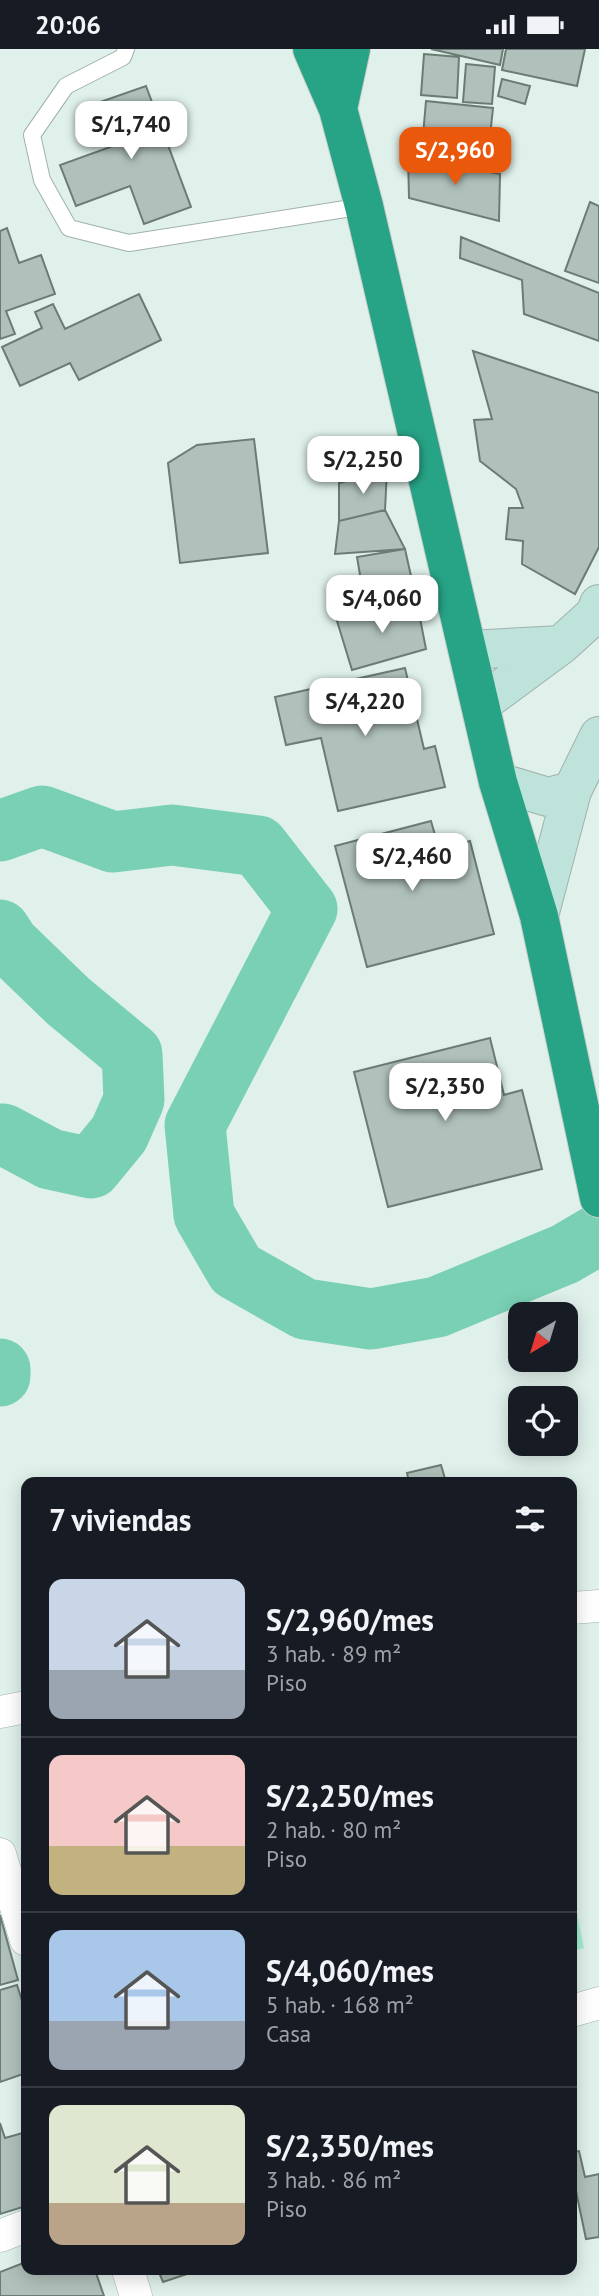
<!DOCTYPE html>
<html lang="es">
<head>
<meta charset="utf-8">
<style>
	:root { --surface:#171b24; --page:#242831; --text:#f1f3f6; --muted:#9ea1a6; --line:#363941; --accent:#ea580c }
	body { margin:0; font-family:"PT Sans",sans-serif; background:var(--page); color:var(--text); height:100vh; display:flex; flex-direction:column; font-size:26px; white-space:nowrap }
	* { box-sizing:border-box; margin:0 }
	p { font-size:23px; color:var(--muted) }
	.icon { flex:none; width:38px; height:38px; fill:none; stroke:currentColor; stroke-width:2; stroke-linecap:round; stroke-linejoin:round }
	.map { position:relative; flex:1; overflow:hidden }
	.drawer { position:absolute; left:21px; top:1428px; width:556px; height:798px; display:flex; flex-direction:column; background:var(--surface); border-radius:14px; box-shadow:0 4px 18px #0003 }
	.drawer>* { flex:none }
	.needle { width:46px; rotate:218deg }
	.fabs { position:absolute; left:508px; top:1253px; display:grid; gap:14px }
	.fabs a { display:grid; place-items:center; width:70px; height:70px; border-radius:14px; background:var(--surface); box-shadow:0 4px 18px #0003; font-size:35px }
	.price { position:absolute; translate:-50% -60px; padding:0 16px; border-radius:14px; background:#fff; color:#222; font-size:23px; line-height:46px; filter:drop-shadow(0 2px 4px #0008) }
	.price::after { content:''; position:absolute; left:50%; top:42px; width:21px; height:16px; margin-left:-10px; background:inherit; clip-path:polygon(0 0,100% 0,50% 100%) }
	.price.current { background:var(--accent); color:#fff }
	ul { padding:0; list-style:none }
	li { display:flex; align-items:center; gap:21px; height:175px; padding:0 28px }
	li+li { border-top:2px solid var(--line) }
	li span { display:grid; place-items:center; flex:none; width:196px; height:140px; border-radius:14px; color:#555 }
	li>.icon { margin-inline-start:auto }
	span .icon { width:84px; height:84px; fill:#fffc; stroke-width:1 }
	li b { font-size:30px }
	h2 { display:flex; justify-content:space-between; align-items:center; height:84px; padding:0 28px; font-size:30px }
	.status { display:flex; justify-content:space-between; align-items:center; height:49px; padding:0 35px; background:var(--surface); direction:ltr }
	.status svg { height:19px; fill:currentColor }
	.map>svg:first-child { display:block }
	.green { fill:#a4eed6 }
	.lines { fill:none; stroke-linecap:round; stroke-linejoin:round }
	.river { stroke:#79d0b5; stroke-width:61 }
	.building { fill:#b0c1bb; stroke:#6b7b75; stroke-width:2 }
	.lane-casing { stroke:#a1b1ab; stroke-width:18 }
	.street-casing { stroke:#a1b1ab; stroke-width:33 }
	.secondary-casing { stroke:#a1b1ab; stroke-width:40 }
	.highway-casing { stroke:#cbcdcc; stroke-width:40 }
	.lane { stroke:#fff; stroke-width:16 }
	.street { stroke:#fff; stroke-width:32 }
	.secondary { stroke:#bee3da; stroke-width:38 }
	.highway { stroke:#27a385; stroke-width:38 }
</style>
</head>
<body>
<div class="status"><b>20:06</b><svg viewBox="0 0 49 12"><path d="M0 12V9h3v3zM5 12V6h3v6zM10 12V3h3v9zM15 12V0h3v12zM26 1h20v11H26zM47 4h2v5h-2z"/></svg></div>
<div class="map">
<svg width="599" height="2247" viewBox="0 0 599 2247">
	<rect width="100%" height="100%" fill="#e0f1eb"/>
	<path class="green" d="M572,1840L584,1899L572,1902Z"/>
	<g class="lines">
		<path class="river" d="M0,782L42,767L113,793L172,786L258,797L307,860L195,1076L204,1166L236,1221L305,1260L371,1270L437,1258L565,1205L599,1185
			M0,881L9,895L68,952L132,1005L134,1051L119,1085L91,1119L50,1110L3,1085L0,1086
			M0,1320V1327"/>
	</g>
	<path class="building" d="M431,0H503L500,16Z
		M506,0H585L577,37L502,21Z
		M424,5L459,8L457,49L421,46Z
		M466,15L495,18L492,55L463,53Z
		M502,30L530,37L525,55L498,47Z
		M146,37L191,158L144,175L130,137L76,157L60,116L116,96L100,53Z
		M426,52L493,59L487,116L421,109Z
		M408,106L500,125L499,172L409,149Z
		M590,153L599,157V234L565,222Z
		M7,179L19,214L41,206L55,245L6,262L15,285L0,290V182Z
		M461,188L599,244V292L524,265L522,231L460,209Z
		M139,245L161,291L79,331L70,314L20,337L2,298L42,279L35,263L53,255L65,280Z
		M473,302L599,344V498L575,545L522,515L523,492L506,490L509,459H523L516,440L480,412L474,371L492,370Z
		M254,390L268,504L180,514L168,414L197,396Z
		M387,421L385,461L339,472V434Z
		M385,461L405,500L335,505L339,472Z
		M405,500L417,554L366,562L357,508Z
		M417,554L426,600L352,621L337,572L366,562Z
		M405,619L424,700L435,697L445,738L338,762L321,689L286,696L275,648Z
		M431,772L439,800L470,792L494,885L367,918L335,797Z
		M490,989L504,1046L522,1041L542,1120L388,1158L354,1023Z
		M441,1416L446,1433H409L407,1424Z
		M0,1866L18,1931L0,1936Z
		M17,1936L26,1964V2024L0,2033V1941Z
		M0,2074L5,2089L26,2083V2157L0,2165Z
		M579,2102L585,2128L599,2125V2188L586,2190L572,2123V2103Z
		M26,2213V2221H95L104,2247H0V2223Z
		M158,2221H199L163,2233Z"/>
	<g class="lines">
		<g class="lane-casing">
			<path id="lane" d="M126,0L123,8L66,37L32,86L42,131L69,179L129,194L364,157"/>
		</g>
		<g class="street-casing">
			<path id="street" d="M572,1559L599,1557
				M0,1663L26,1658
				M0,1805L26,1891
				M572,1962L599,1954
				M0,2187L26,2177
				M128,2221L136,2247"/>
		</g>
		<g class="secondary-casing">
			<path id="secondary" d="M468,601L561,596L595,565L599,555
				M481,655L561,596
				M498,733L548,748L572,742
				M539,867L572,742L599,687"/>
		</g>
		<g class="highway-casing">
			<path id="highway" d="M312,0L338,60L364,157L498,733L539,867L599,1149
				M338,60L351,0"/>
		</g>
		<use href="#lane" class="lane"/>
		<use href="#street" class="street"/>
		<use href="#secondary" class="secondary"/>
		<use href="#highway" class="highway"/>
	</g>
</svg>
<div class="fabs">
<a><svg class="needle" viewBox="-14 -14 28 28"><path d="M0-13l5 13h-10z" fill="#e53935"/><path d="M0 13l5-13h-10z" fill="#9ea1a6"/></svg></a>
<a><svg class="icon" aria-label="locate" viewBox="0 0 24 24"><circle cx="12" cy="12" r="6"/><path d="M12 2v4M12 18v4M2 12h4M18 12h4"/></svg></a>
</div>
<b class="price" style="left:131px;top:112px">S/1,740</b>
<b class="price current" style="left:455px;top:138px">S/2,960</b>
<b class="price" style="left:363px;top:447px">S/2,250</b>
<b class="price" style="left:382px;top:586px">S/4,060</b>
<b class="price" style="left:365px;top:689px">S/4,220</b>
<b class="price" style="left:412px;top:844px">S/2,460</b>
<b class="price" style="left:445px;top:1074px">S/2,350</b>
<section class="drawer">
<h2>7 viviendas<svg class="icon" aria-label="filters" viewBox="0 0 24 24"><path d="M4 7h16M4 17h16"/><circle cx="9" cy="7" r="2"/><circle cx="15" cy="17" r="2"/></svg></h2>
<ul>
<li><span style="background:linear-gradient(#c9d6e8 65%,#9aa5b1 0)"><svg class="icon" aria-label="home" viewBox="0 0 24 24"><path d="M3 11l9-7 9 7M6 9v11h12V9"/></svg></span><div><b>S/2,960/mes</b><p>3 hab. · 89 m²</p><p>Piso</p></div></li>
<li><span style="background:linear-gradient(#f6c9c9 65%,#c2b280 0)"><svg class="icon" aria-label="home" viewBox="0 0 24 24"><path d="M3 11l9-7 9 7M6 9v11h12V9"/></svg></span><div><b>S/2,250/mes</b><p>2 hab. · 80 m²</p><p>Piso</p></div></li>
<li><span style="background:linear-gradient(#a9c7e8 65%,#9aa5b1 0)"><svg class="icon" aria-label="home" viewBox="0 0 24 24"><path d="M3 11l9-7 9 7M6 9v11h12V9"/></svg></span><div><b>S/4,060/mes</b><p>5 hab. · 168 m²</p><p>Casa</p></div></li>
<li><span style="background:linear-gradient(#dfe7d0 70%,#b9a48a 0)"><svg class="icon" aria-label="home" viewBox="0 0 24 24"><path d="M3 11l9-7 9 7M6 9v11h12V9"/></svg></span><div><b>S/2,350/mes</b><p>3 hab. · 86 m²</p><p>Piso</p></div></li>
</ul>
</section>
</div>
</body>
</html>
